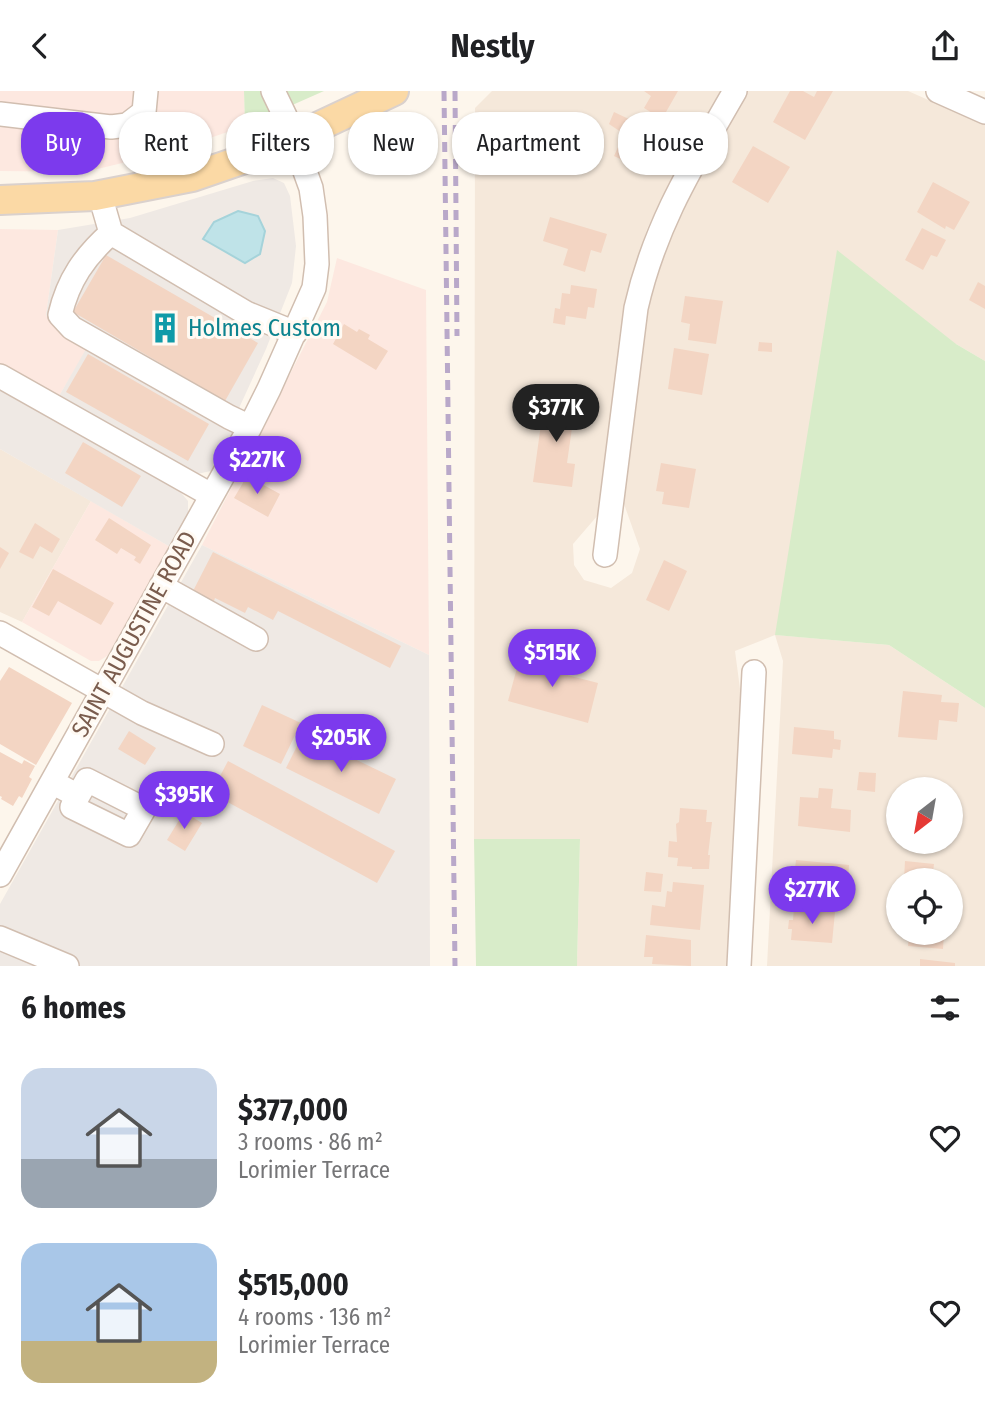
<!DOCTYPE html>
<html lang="en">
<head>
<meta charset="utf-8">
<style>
	:root { --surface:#fff; --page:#f6f6f6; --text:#202124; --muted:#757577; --accent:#7c3aed }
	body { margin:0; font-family:"Fira Sans Condensed",sans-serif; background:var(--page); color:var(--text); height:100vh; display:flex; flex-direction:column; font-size:26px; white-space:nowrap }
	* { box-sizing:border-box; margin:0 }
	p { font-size:23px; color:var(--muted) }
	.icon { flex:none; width:38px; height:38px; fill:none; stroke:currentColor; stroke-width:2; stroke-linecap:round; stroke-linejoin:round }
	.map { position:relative; height:875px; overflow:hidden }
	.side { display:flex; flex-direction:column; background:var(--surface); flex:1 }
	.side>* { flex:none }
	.banner { position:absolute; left:21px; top:21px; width:943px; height:63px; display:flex; gap:14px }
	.needle { width:46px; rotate:211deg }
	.tools { position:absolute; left:886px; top:686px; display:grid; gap:14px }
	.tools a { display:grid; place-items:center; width:77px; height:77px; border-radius:50%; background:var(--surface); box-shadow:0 2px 5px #0004; font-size:35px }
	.price { position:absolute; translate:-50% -60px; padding:0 16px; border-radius:24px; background:var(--accent); color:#fff; font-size:23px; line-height:46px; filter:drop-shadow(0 2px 4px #0008) }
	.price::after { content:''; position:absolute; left:50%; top:42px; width:21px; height:16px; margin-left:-10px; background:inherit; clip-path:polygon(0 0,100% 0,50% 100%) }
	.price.current { background:#222; color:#fff }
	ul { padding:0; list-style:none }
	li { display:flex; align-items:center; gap:21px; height:175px; padding:0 21px }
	li span { display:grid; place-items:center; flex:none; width:196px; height:140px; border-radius:21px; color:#555 }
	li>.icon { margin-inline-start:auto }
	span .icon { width:84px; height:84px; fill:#fffc; stroke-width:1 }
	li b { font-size:30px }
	h2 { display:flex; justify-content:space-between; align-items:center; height:84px; padding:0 21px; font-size:30px }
	.tag { padding:0 24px; border-radius:28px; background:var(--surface); box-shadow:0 2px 5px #0004; font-size:24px; line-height:63px }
	.tag.current { background:var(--accent); color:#fff }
	header { display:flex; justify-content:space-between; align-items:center; height:91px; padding:0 21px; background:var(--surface); font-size:32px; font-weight:700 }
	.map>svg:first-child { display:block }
	.residential { fill:#f5e8da; fill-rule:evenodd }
	.commercial { fill:#fde8e0 }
	.industrial { fill:#efe9e4 }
	.green { fill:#d8ecc9 }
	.water { fill:#bfe3e8; stroke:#a5d3da; stroke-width:2 }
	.building { fill:#f3d5c3 }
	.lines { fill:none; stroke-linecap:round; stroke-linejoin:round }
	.minor-casing { stroke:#d1beb0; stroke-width:26 }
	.major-casing { stroke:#dad1cd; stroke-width:32 }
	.minor { stroke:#fff; stroke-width:23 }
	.major { stroke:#fbd9a5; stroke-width:28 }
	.rail { stroke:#b9a8c9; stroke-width:5; stroke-dasharray:10 7; stroke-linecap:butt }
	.labels { text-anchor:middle; stroke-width:6; stroke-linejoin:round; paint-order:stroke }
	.culture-label { font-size:24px; fill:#0d838f; stroke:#fffaf3; text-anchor:start }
	.street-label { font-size:24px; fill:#7a5c4d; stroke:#fffaf3 }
</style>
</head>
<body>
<header><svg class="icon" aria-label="back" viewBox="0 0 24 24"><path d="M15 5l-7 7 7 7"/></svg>Nestly<svg class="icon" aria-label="share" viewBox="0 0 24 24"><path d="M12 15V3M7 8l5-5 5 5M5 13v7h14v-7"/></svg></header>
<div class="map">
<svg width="985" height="875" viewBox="0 0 985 875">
	<rect width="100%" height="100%" fill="#fdf6ec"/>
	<path class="residential" d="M492,0H723L668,94L647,138L627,205L598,424L573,453L574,474L584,489L611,497L632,482L640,458L624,413L645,234L659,170L687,107L747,0H908L985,34V270L956,253L776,544L889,554L985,617V875H767L783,570L775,544L735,560L744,628L730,875H577L580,749L474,748L475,17ZM898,698H950V751H898ZM898,789H950V842H898Z
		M0,358L91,410L22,531L0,521Z"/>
	<path class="commercial" d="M0,0H244L245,35L172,60L85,81L0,80Z
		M0,138L58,139L46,224L87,258L59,305L0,272Z
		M337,167L426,199L429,564L202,454L327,211Z
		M91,410L172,457L107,565L99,570H91L22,531Z"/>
	<path class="industrial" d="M273,87L284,92L290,105L296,155L292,192L266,258L229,339L233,342L215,379L193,384L59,305L86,258L57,239L46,224L58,139L130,127L253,90Z
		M0,292L177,397L188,410V426L172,457L0,358Z
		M202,454L429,564L430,875H0V813Z"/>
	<path class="green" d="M244,0H324L245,35Z
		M837,159L956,253L985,270V617L889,554L775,544Z
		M474,748H580L577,875H476Z"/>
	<path class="water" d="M238,120L258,125L265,140L260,163L245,172L203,148L214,131Z"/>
	<path class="building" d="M644,0H678L662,28L644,17L651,5Z
		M790,0H803L814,6L817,0H833L805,49L773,31Z
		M614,21L656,41L651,52L654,54L652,58L655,60L645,80L614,65L624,43L609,33Z
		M753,55L790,76L768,112L732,91Z
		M933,91L970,111L954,139L946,135L945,138L917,121Z
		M550,126L607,143L601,162L591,159L585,181L563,174L568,158L543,150Z
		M922,137L946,149L937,166L931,164L923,179L905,169Z
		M106,164L258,252L225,310L73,221Z
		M978,191L985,195V218L969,209Z
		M571,194L597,198L594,217L588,216L586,228L566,225L565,234L553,232L555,217L560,218L562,202L570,203Z
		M685,205L723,210L716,253L688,249L690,233L681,231Z
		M344,233L357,241L359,238L370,244L368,248L388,260L376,279L333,253Z
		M759,251L772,252V261L758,260Z
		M674,257L709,263L702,304L668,298Z
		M88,263L209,333L188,370L66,301Z
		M538,312L583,318L580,338L572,337L567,372L575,373L572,396L533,391L541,333H536Z
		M83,351L141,385L122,416L65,382Z
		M661,372L696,378L689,417L662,413L664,401L656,400Z
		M247,385L280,403L268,426L234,407Z
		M109,427L151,454L140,473L134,469L136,466L121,457L117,463L95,449Z
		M35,432L60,448L52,462L40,455L33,468L19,461Z
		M0,456L9,462L0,478Z
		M213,461L401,555L390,577L278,520L273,529L248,516L245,522L215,507L214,510L193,500Z
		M664,469L687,480L669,520L646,509Z
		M53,478L114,512L101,534L58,510L49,525L32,516Z
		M521,562L570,575L567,584L598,592L588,632L508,610Z
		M9,576L72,612L36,674L0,653V590Z
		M903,600L942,604L941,611L959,612L957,631L939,629L937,649L898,646Z
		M262,614L301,632L281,673L243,655Z
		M794,636L834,640V648L841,649L840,659L833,658L832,667L792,663Z
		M129,640L156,657L145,674L118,658Z
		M303,643L396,688L379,723L286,677Z
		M0,661L22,673L24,669L35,675L29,686L32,688L22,707L19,705L13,715L1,708L2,706L0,705Z
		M228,670L395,760L377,792L211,702Z
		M859,681L876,682L875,701L857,699Z
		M819,697L833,698L831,717L851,719L850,741L798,735L800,706L818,707Z
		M680,717L707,719L706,731H712L708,764H710L709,778H692V776L677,775L678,767L668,766L669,750L677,751L676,733L679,731Z
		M184,721L202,732L185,760L167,749Z
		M796,769L849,774L847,804L789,799V777L795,778Z
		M905,770L934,773L932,789H904Z
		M646,781L663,783L661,801L644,800Z
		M673,791L704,794L700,839L650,834L652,814L665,816L667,800L672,801Z
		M794,817L835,821L832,852L791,849L792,838H788L789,829H793Z
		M909,842H944L943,858L908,855Z
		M646,844L691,849V875L652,873L653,866H644Z
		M920,868L955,872V875H920Z"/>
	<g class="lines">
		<g class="minor-casing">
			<path id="minor" d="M938,0L985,21
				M0,23L111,36L127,34L144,21L146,0
				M100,104L111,142L246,222L295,242
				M111,142C85,165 68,189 60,224L72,237L229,326L250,336
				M0,285L211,404
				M605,464L636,217C655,133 693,73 735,0
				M161,495L256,548
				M0,542L142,622L212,653
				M52,691L78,705L72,716L129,744L144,718L87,689L78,705
				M0,784L249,338L269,298L314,197L317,173L315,125L311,97L285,25L273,0
				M0,847L67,875
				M739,875L754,581"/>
		</g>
		<g class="major-casing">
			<path id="major" d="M0,109L95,105L192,86L262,62L394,0"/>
		</g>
		<use href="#minor" class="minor"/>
		<use href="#major" class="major"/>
		<path class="rail" d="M444,0L455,875
			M455,0L457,245"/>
	</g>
	<defs>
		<g id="building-bare" transform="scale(2.415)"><path d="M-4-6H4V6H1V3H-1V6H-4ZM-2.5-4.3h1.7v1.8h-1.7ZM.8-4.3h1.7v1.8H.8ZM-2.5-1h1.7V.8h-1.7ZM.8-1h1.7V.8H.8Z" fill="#0f9aa8" stroke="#fffaf3" stroke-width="2.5" paint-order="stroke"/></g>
	</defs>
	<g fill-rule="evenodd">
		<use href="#building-bare" x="165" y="237"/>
	</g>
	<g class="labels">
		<g class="culture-label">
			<text x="188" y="245">Holmes Custom</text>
		</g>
		<g class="street-label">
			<text transform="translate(134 543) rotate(-61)" y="8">SAINT AUGUSTINE ROAD</text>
		</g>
	</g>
</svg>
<div class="tools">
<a><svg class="needle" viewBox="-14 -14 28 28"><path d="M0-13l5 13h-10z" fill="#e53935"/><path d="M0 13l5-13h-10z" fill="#757577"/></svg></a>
<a><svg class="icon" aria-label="locate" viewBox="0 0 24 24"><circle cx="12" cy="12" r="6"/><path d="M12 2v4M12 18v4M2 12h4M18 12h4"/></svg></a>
</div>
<b class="price current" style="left:556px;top:353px">$377K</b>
<b class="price" style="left:257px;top:405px">$227K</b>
<b class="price" style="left:552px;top:598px">$515K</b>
<b class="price" style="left:341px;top:683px">$205K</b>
<b class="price" style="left:184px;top:740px">$395K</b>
<b class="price" style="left:812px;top:835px">$277K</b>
<div class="banner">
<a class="tag current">Buy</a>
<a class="tag">Rent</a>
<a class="tag">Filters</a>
<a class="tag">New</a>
<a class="tag">Apartment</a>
<a class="tag">House</a>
</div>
</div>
<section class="side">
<h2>6 homes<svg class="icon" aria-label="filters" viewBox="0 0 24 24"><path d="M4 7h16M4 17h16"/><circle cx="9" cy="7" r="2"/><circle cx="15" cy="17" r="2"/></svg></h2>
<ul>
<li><span style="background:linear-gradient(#c9d6e8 65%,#9aa5b1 0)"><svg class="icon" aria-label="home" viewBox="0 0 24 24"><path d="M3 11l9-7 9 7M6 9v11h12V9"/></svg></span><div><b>$377,000</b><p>3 rooms · 86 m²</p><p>Lorimier Terrace</p></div><svg class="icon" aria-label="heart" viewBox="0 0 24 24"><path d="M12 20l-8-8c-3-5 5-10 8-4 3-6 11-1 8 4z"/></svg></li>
<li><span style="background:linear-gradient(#a9c7e8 70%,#c2b280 0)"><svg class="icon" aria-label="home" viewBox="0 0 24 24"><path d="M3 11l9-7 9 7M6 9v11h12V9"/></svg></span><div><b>$515,000</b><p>4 rooms · 136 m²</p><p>Lorimier Terrace</p></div><svg class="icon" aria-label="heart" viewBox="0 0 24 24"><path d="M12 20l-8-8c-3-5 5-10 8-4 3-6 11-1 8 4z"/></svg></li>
</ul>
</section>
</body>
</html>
